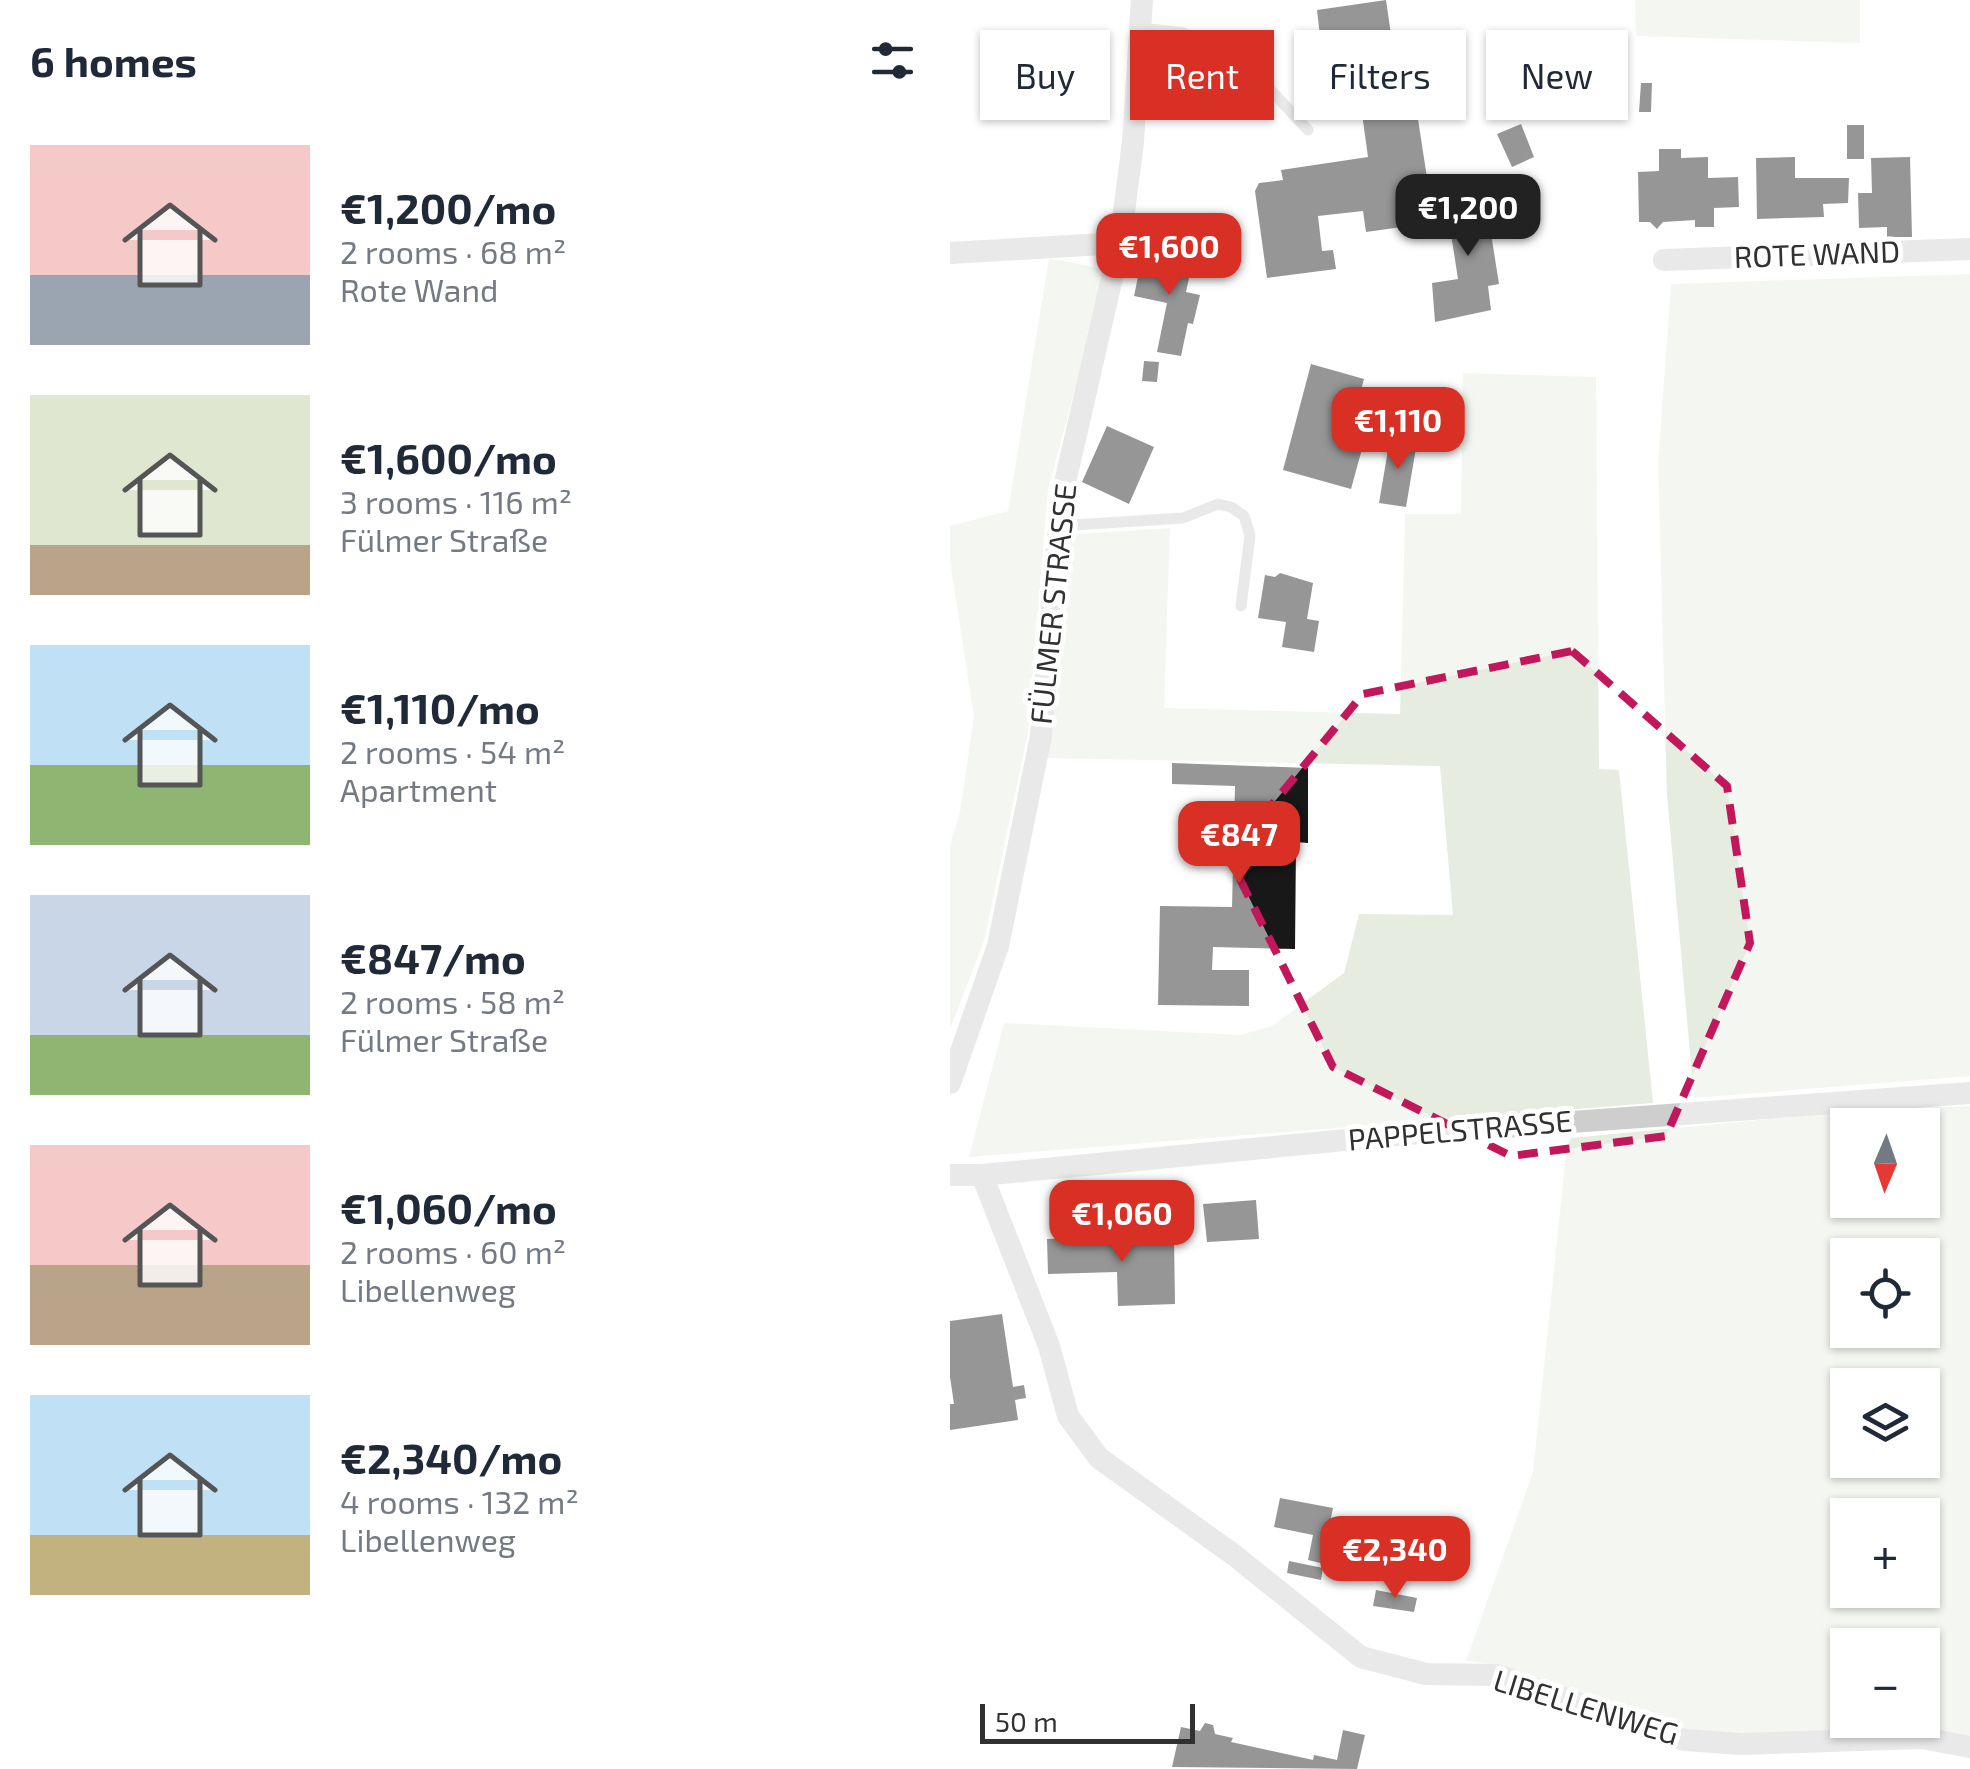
<!DOCTYPE html>
<html lang="en">
<head>
<meta charset="utf-8">
<style>
	:root { --surface:#fff; --page:#f6f6f7; --text:#1f2937; --muted:#747a83; --accent:#d93025 }
	body { margin:0; font-family:"Exo 2",sans-serif; background:var(--page); color:var(--text); height:100vh; display:flex; flex-direction:column; font-size:38px; white-space:nowrap }
	* { box-sizing:border-box; margin:0 }
	p { font-size:32px; color:var(--muted) }
	.icon { flex:none; width:55px; height:55px; fill:none; stroke:currentColor; stroke-width:2; stroke-linecap:round; stroke-linejoin:round }
	.map { position:relative; flex:1; overflow:hidden }
	.details { display:flex; flex-direction:column; background:var(--surface); width:950px }
	.details>* { flex:none }
	.banner { position:absolute; left:30px; top:30px; width:840px; height:90px; display:flex; gap:20px }
	.needle { width:65px; rotate:182deg }
	.controls { position:absolute; left:880px; top:1108px; display:grid; gap:20px }
	.controls a { display:grid; place-items:center; width:110px; height:110px; border-radius:0px; background:var(--surface); box-shadow:0 2px 8px #0004; font-size:50px }
	.scale { position:absolute; left:30px; bottom:25px; width:215px; box-sizing:border-box; padding-left:10px; border:5px solid #313131; border-top:0; font-size:28px; line-height:35px; white-space:nowrap; color:#313131; -webkit-text-stroke:8px #fff; paint-order:stroke }
	.price { position:absolute; translate:-50% -85px; padding:0 22px; border-radius:20px; background:var(--accent); color:#fff; font-size:32px; line-height:65px; filter:drop-shadow(0 2px 5px #0008) }
	.price::after { content:''; position:absolute; left:50%; top:60px; width:30px; height:22px; margin-left:-15px; background:inherit; clip-path:polygon(0 0,100% 0,50% 100%) }
	.price.active { background:#222; color:#fff }
	ul { padding:0; list-style:none }
	li { display:flex; align-items:center; gap:30px; height:250px; padding:0 30px }
	li span { display:grid; place-items:center; flex:none; width:280px; height:200px; border-radius:0px; color:#555 }
	li>.icon { margin-inline-start:auto }
	span .icon { width:120px; height:120px; fill:#fffc; stroke-width:1 }
	li b { font-size:42px }
	h2 { display:flex; justify-content:space-between; align-items:center; height:120px; padding:0 30px; font-size:42px }
	.tag { padding:0 35px; border-radius:0px; background:var(--surface); box-shadow:0 2px 8px #0004; font-size:35px; line-height:90px }
	.tag.active { background:var(--accent); color:#fff }
	main { display:flex; flex:1; min-height:0 }
	.map>svg:first-child { display:block }
	.green { fill:#e6ede0; fill-rule:evenodd }
	.building { fill:#181818 }
	.lines { fill:none; stroke-linecap:round; stroke-linejoin:round }
	.service { stroke:#cecece; stroke-width:11 }
	.minor { stroke:#cecece; stroke-width:22 }
	.marked { fill:none; stroke:#c2185b; stroke-width:8; stroke-dasharray:20 12; stroke-linejoin:round }
	.labels { text-anchor:middle; stroke-width:10; stroke-linejoin:round; paint-order:stroke }
	.street-label { font-size:30px; fill:#313131; stroke:#fff }
</style>
</head>
<body>
<main>
<section class="details">
<h2>6 homes<svg class="icon" aria-label="filters" viewBox="0 0 24 24"><path d="M4 7h16M4 17h16"/><circle cx="9" cy="7" r="2"/><circle cx="15" cy="17" r="2"/></svg></h2>
<ul>
<li><span style="background:linear-gradient(#f6c9c9 65%,#9aa5b1 0)"><svg class="icon" aria-label="home" viewBox="0 0 24 24"><path d="M3 11l9-7 9 7M6 9v11h12V9"/></svg></span><div><b>€1,200/mo</b><p>2 rooms · 68 m²</p><p>Rote Wand</p></div></li>
<li><span style="background:linear-gradient(#dfe7d0 75%,#b9a48a 0)"><svg class="icon" aria-label="home" viewBox="0 0 24 24"><path d="M3 11l9-7 9 7M6 9v11h12V9"/></svg></span><div><b>€1,600/mo</b><p>3 rooms · 116 m²</p><p>Fülmer Straße</p></div></li>
<li><span style="background:linear-gradient(#bfe0f5 60%,#8fb573 0)"><svg class="icon" aria-label="home" viewBox="0 0 24 24"><path d="M3 11l9-7 9 7M6 9v11h12V9"/></svg></span><div><b>€1,110/mo</b><p>2 rooms · 54 m²</p><p>Apartment</p></div></li>
<li><span style="background:linear-gradient(#c9d6e8 70%,#8fb573 0)"><svg class="icon" aria-label="home" viewBox="0 0 24 24"><path d="M3 11l9-7 9 7M6 9v11h12V9"/></svg></span><div><b>€847/mo</b><p>2 rooms · 58 m²</p><p>Fülmer Straße</p></div></li>
<li><span style="background:linear-gradient(#f6c9c9 60%,#b9a48a 0)"><svg class="icon" aria-label="home" viewBox="0 0 24 24"><path d="M3 11l9-7 9 7M6 9v11h12V9"/></svg></span><div><b>€1,060/mo</b><p>2 rooms · 60 m²</p><p>Libellenweg</p></div></li>
<li><span style="background:linear-gradient(#bfe0f5 70%,#c2b280 0)"><svg class="icon" aria-label="home" viewBox="0 0 24 24"><path d="M3 11l9-7 9 7M6 9v11h12V9"/></svg></span><div><b>€2,340/mo</b><p>4 rooms · 132 m²</p><p>Libellenweg</p></div></li>
</ul>
</section>
<div class="map">
<svg width="1020" height="1769" viewBox="0 0 1020 1769">
	<rect width="100%" height="100%" fill="#fff"/>
	<path class="green" d="M685,0H910V43L686,36Z
		M99,258L157,270L98,490L78,732L34,941L0,1029V845L10,812L24,717L0,561V526L58,511Z
		M1020,274V1076L744,1098L717,795L708,463L721,284Z
		M513,373L646,377L649,769L669,770L703,1103L19,1157L54,1023L290,1035L322,1026L394,973L409,914L503,915L490,766L98,758L112,560L125,534L220,528L214,708L450,714L455,514H511Z
		M1020,1106V1740L742,1732L549,1665L516,1661L583,1472L616,1154L621,1138L894,1112ZM898,1125H972V1200H898ZM898,1255H972V1330H898ZM898,1385H972V1460H898ZM898,1515H972V1590H898ZM898,1645H972V1720H898Z"/>
	<path class="building" d="M436,0L445,62L477,58L479,77H482L484,91L464,93L483,217L458,221L459,226L416,232L413,211L368,216L372,251L383,250L386,269L317,278L305,191L309,183L333,180L331,170L418,157L403,49L372,54L367,10Z
		M691,83H702L701,112H689Z
		M571,124L584,157L562,167L547,134Z
		M897,125H914V159H897Z
		M709,149H731V158L758,157V178L788,177L789,207L764,208V227H745V220L713,222L707,229L700,222H689L688,172L709,171Z
		M845,157V178H899L898,203L873,204L874,217L807,219L806,158Z
		M960,157L962,237H937V227L909,228L908,193H922L921,158Z
		M534,189L549,284L538,286L541,310L485,322L482,283L508,279L495,195Z
		M193,253L242,264L236,292L250,295L243,324L238,323L231,356L207,352L217,303L184,296Z
		M194,361L209,362L207,382L192,381Z
		M361,364L414,379L396,445L412,449L401,489L333,470Z
		M157,426L204,447L179,504L132,482Z
		M440,438L467,442L456,507L429,503Z
		M330,573L363,583L357,619L369,621L364,652L332,647L336,622L308,618L315,575L325,577Z
		M222,763L358,768V843L346,842L345,949L263,947L262,970H299V1006L208,1005L210,906L282,907L285,786L222,784Z
		M306,1200L309,1239L257,1242L253,1204Z
		M224,1235L225,1304L168,1306L167,1272L98,1274L97,1239Z
		M52,1314L63,1387L74,1385L76,1398L65,1400L68,1420L0,1430V1404H4L0,1377V1321Z
		M330,1498L383,1508L379,1528L424,1534L422,1543L433,1546L428,1568L418,1566L416,1574L358,1560L363,1535L324,1527Z
		M339,1561L373,1568L371,1580L337,1573Z
		M426,1590L467,1598L464,1612L423,1606Z
		M255,1723L263,1725L265,1734L283,1738L281,1742L363,1760L364,1755L387,1760L393,1730L415,1735L407,1769L222,1767L231,1727L250,1731Z"/>
	<g class="lines">
		<path class="service" d="M191,28L234,33L300,68L358,130
			M109,526L233,518L268,504L281,507L294,516L300,535L291,606"/>
		<path class="minor" d="M0,253L170,243
			M714,260L1020,249
			M0,1083L48,946L91,736L111,500L170,243L183,142L192,0
			M0,1175H32L458,1134L1020,1093
			M32,1175L99,1346L118,1416L149,1458L284,1555L411,1657L476,1674L547,1675L735,1740L791,1744L972,1738L1020,1747"/>
	</g>
	<path d="M0 0H1020V1769H0ZM622,651L777,786L800,943L716,1136L561,1156L383,1067L279,857L413,694Z" fill="#fff" fill-opacity=".55" fill-rule="evenodd"/>
	<path class="marked" d="M622,651L777,786L800,943L716,1136L561,1156L383,1067L279,857L413,694Z"/>
	<g class="labels">
		<g class="street-label">
			<text transform="translate(867 255) rotate(-2)" y="10">ROTE WAND</text>
			<text transform="translate(104 604) rotate(-84)" y="10">FÜLMER STRASSE</text>
			<text transform="translate(510 1131) rotate(-5)" y="10">PAPPELSTRASSE</text>
			<text transform="translate(636 1708) rotate(17)" y="10">LIBELLENWEG</text>
		</g>
	</g>
</svg>
<div class="controls">
<a><svg class="needle" viewBox="-14 -14 28 28"><path d="M0-13l5 13h-10z" fill="#e53935"/><path d="M0 13l5-13h-10z" fill="#747a83"/></svg></a>
<a><svg class="icon" aria-label="locate" viewBox="0 0 24 24"><circle cx="12" cy="12" r="6"/><path d="M12 2v4M12 18v4M2 12h4M18 12h4"/></svg></a>
<a><svg class="icon" aria-label="layers" viewBox="0 0 24 24"><path d="M12 4l9 5-9 5-9-5zM3 14l9 5 9-5"/></svg></a>
<a>+</a>
<a>−</a>
</div>
<div class="scale">50 m</div>
<b class="price active" style="left:518px;top:259px">€1,200</b>
<b class="price" style="left:219px;top:298px">€1,600</b>
<b class="price" style="left:448px;top:472px">€1,110</b>
<b class="price" style="left:289px;top:886px">€847</b>
<b class="price" style="left:172px;top:1265px">€1,060</b>
<b class="price" style="left:445px;top:1601px">€2,340</b>
<div class="banner">
<a class="tag">Buy</a>
<a class="tag active">Rent</a>
<a class="tag">Filters</a>
<a class="tag">New</a>
</div>
</div>
</main>
</body>
</html>
